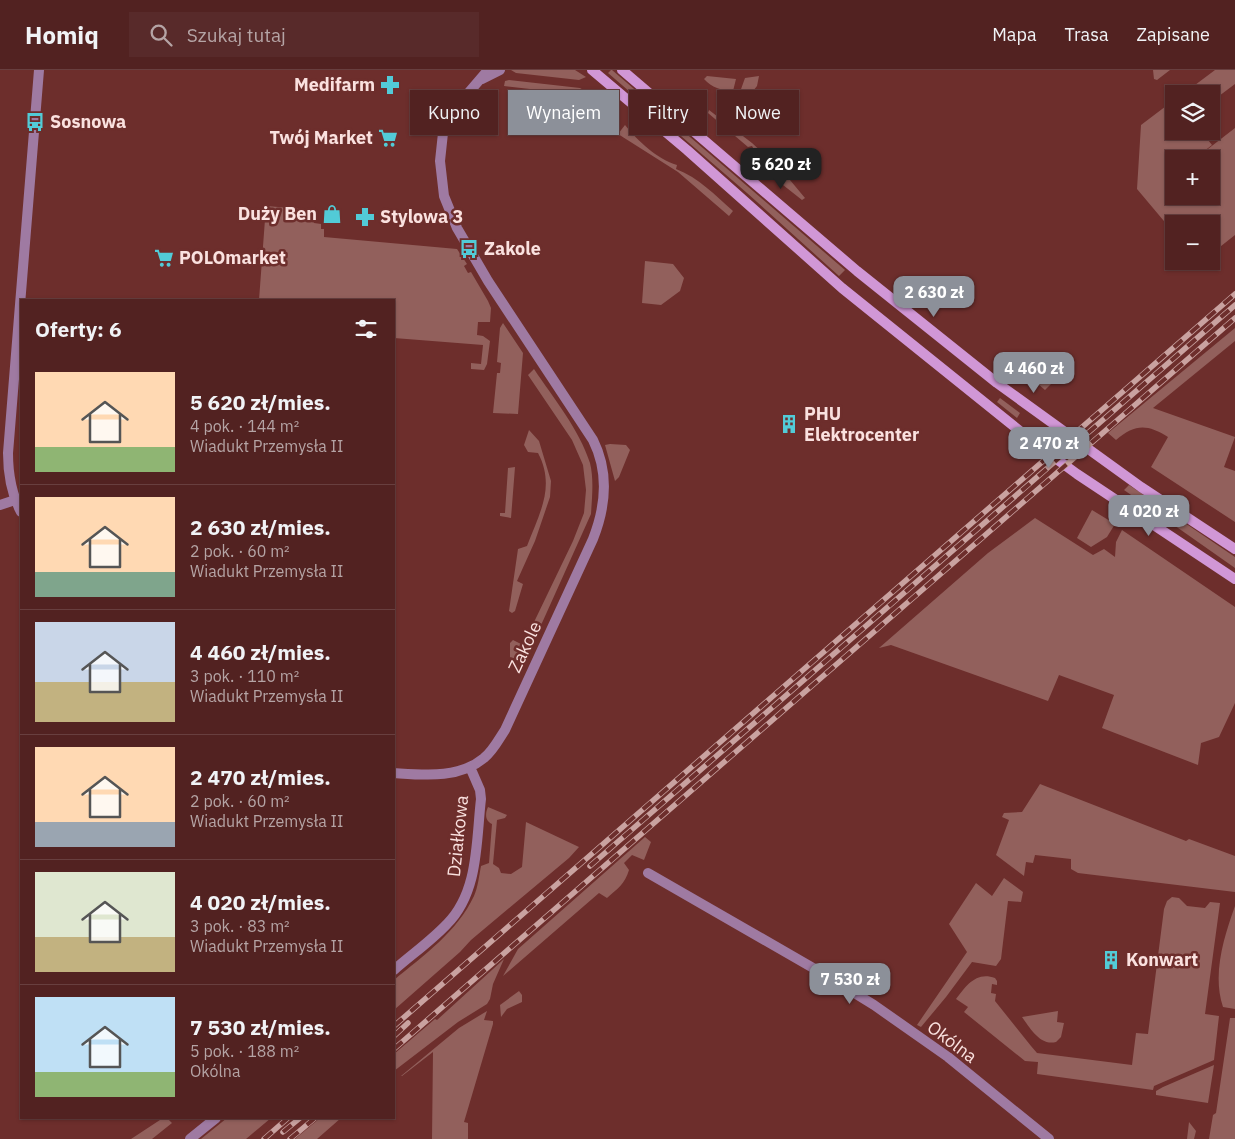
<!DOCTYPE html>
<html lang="pl">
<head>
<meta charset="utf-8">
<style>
	:root { --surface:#522221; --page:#582a2a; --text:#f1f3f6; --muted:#b5a4a5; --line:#683f3f; --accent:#8c9099 }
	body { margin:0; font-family:"IBM Plex Sans",sans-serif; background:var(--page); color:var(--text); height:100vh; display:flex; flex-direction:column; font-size:19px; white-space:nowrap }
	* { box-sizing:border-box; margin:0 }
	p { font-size:16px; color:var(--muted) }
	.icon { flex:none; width:28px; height:28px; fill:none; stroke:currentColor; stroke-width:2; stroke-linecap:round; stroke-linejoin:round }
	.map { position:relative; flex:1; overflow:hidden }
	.panel { position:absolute; left:20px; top:229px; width:375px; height:820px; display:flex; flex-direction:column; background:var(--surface); border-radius:0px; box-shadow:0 1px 4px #0004,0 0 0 1px var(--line) }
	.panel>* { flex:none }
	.top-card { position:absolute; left:410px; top:20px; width:475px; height:45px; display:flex; gap:10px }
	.buttons { position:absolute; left:1165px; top:15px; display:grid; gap:10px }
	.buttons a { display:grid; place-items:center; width:55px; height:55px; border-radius:0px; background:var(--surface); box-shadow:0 1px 4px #0004,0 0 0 1px var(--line); font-size:25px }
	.price { position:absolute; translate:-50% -42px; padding:0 11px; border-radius:10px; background:var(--accent); color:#fff; font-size:16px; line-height:32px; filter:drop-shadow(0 1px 2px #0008) }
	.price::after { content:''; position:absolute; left:50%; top:30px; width:15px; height:11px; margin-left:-8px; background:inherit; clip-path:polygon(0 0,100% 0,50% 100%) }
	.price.selected { background:#222; color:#fff }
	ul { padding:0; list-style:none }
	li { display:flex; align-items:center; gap:15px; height:125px; padding:0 15px }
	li+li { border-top:1px solid var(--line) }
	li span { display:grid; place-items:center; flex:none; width:140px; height:100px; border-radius:0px; color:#555 }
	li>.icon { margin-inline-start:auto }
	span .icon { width:60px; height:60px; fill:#fffc; stroke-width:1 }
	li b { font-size:21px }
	h2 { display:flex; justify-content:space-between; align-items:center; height:60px; padding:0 15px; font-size:21px }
	.tag { padding:0 18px; border-radius:0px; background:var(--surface); box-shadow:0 1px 4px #0004,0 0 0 1px var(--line); font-size:18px; line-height:45px }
	.tag.selected { background:var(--accent); color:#fff }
	header { display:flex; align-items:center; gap:30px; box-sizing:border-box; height:70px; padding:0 25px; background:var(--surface); border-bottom:1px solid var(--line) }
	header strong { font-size:24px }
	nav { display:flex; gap:28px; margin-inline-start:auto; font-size:18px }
	.search { width:350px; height:45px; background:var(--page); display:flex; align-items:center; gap:12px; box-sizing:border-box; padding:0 18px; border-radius:0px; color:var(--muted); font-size:19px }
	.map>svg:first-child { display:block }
	.green { fill:#92605c }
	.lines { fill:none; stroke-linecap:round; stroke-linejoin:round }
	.street { stroke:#9f7aa2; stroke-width:10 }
	.secondary { stroke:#d197d6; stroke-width:10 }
	.rail-casing { stroke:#c9a2a0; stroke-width:5.5 }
	.rail { stroke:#6d2e2c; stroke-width:4; stroke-dasharray:11; stroke-linecap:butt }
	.labels { text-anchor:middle; stroke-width:5; stroke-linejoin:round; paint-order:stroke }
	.poi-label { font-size:18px; font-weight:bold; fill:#fae1df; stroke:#6d2e2c; text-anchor:start }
	.street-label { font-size:18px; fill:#fae1df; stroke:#6d2e2c }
</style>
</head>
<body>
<header>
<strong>Homiq</strong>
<div class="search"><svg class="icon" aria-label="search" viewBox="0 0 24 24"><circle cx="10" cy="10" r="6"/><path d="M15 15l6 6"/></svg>Szukaj tutaj</div>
<nav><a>Mapa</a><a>Trasa</a><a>Zapisane</a></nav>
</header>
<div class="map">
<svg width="1235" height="1069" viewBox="0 0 1235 1069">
	<rect width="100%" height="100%" fill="#6d2e2c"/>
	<path class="green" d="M511,0H575L586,7L579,10L516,3Z
		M611,0H612L845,200L839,206L747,123L608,3Z
		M1153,0H1170L1157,10L1154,9Z
		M1215,0H1235V14L1211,32V24H1183Z
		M707,6L736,9L733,21C721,20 712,18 704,9Z
		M759,6L757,16L753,21L740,22L745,8Z
		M509,10L580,18L587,22L580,29L556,22L504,16L505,11Z
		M593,20L620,47L619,48L586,30Z
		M1174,30V61H1201L1212,75L1194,89H1174V104L1171,107L1174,105V126H1211V89H1195L1235,58V165L1211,184V154H1174V163L1137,119L1141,55Z
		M709,40L752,73L778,97L772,104L762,95L763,92L760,91L752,76L748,77L708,43Z
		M625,55C638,71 657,89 677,95L676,99C699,108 715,125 733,141L729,146L678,102L618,64Z
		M785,104L805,128L802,130L778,111Z
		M266,136L315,140L314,153L321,154V159H324V167L457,179L467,194L464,196L468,203L471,202L488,231L491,238L490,252H478L477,265L483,266L490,271L487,294L484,300L471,299V293L481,294L483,275L394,268V230H259Z
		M645,191L673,194L684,208L680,221L661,235L642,233Z
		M503,253L523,283L518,344L493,343L497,303H500L501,293L497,292L500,258Z
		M1235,258V271L1153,338L1235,367L1224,397L1235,401V452L1151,397L1168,367C1147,354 1135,354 1116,370L1108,363Z
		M534,299C554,329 579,359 590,393C594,409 592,427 591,444L524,593L510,587V573L513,570L523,575L573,471L584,443L586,420L583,395L572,370L528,305Z
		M1052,300L1062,303L1045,320L1038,314Z
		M1000,328L1020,343L1017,348L997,332Z
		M529,360L539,371L551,411L550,427L535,471L517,511L523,514L515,541L512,543L509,541L518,479L527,476C539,444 556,417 538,383L528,382L524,375Z
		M610,374L626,375L630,380L619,407L615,411L605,375Z
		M515,397L511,448L500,446V443H505L508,398Z
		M1129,415L1235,487V498L1124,420Z
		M1092,440L1115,454L1107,467L1091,477L1077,468Z
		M1035,448L1093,485L1104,479L1115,487L1116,472L1122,460L1235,537V633L1219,667L1201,673L1198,695L1102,658L1114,625L1059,605L1048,631L891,575L879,578L988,483Z
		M1040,714L1186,771L1189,769L1235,786V822L1078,803L1071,799V789L1035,785L1033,793L1026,792L1024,806L996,785L1009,750L1002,747L1004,743L1022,742Z
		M488,737L507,745L505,748L497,750L493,794L499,798L501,803L511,804L522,797L526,752L579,777L569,788L471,870L460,882L394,940V910C424,885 457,862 474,826C478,817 479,806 481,796L489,793L492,754C485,751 485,744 488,737Z
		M645,767L651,772L644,790L632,785L624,793L629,800C625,814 617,819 607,828L599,823L503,906L518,879Z
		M1004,808L1023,822L1021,832L1008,831L1001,889L996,896L972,892L946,927L921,957L917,955L967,882L949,854L976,813L992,826Z
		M1172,827L1179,828L1187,836L1205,838L1210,832L1220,833L1205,944L1219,946L1214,990L1154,1016L1153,1020L1037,1004L1038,992L1025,991L964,942L968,937L956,929C966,916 976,901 995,908L997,911V915L992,914L991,923L996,924L995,931L1031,976L1037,983L1132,995L1136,963L1148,964L1164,839L1167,831Z
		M1235,836V939L1223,937C1212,904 1224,867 1235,836Z
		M504,889L493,914L490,929L487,934L458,952L394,1001V984L435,949L437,950Z
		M519,921L522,925V932L507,939L501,947L500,935Z
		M487,941L484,950L493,951V954L464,1052L468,1053V1069H432L433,982L402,1006H401L459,958Z
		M1058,941L1057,952L1064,953L1061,967L1056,972C1040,976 1030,958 1022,947Z
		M1230,948H1235V1069H1209L1213,1045L1216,1043Z
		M1214,995L1208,1033L1156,1025V1021L1163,1017Z
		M163,1048H167L172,1053L152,1069H131Z
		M227,1048H271L246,1069H201Z
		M320,1048H341L317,1069H295Z
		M1189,1052L1196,1061L1194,1069H1187Z"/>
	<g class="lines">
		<path class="street" d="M482,9L500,0
			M0,435L15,430
			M21,442C11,423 8,405 8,383L39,0
			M394,703C424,705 459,709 484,688C493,681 499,669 505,660L593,469C606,436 609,402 593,370L488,211L457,158L444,126L440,91L443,63L452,42L488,0
			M648,803L827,906L874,935L948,987L1049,1069
			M394,900C411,885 431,871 447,854C479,822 476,771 481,729L480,720L470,697
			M190,1069L216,1048"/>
		<path class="secondary" d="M592,0L687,80L842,218L1036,374L1077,404L1235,509
			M622,0L857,201L997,313L1141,417L1235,479"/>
		<g class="rail-casing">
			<path id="rail" d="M590,796L1235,235
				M394,956L1235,224
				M394,966L408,953
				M394,979L1235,248
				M283,1062L300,1048
				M264,1069L288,1048
				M290,1069L315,1048"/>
		</g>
		<use href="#rail" class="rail"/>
	</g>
	<defs>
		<g id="pharmacy-bare" transform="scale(1.5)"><path d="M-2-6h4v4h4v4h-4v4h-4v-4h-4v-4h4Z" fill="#52cbd7" stroke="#6d2e2c" stroke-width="2.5" paint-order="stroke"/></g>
		<g id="bus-bare" transform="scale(1.5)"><path d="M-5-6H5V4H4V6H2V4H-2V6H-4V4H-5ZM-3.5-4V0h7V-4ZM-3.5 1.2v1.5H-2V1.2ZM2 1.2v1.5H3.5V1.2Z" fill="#52cbd7" stroke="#6d2e2c" stroke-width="2.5" paint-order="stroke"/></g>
		<g id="supermarket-bare" transform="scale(1.5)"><path d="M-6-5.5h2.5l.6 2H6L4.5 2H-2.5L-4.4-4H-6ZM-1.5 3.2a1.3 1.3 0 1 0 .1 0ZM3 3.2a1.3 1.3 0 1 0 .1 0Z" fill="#52cbd7" stroke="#6d2e2c" stroke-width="2.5" paint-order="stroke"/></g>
		<g id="shop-bare" transform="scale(1.5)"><path d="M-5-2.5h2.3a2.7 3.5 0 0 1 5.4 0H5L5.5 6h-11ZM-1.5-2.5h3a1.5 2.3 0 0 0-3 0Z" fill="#52cbd7" stroke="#6d2e2c" stroke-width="2.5" paint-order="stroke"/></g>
		<g id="building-bare" transform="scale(1.5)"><path d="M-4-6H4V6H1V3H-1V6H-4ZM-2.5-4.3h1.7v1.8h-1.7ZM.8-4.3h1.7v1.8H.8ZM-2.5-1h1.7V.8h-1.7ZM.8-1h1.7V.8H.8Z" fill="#52cbd7" stroke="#6d2e2c" stroke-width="2.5" paint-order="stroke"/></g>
	</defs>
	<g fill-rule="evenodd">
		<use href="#pharmacy-bare" x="390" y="15"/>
		<use href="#bus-bare" x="35" y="52"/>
		<use href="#supermarket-bare" x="388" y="68"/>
		<use href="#shop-bare" x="332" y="144"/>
		<use href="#pharmacy-bare" x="365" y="147"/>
		<use href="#bus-bare" x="469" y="179"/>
		<use href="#supermarket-bare" x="164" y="188"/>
		<use href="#building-bare" x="789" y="354"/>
		<use href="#building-bare" x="1111" y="890"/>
	</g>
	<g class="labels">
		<g class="poi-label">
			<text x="375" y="21" text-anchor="end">Medifarm</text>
			<text x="50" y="58">Sosnowa</text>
			<text x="373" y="74" text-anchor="end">Twój Market</text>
			<text x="317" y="150" text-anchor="end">Duży Ben</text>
			<text x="380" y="153">Stylowa 3</text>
			<text x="484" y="185">Zakole</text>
			<text x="179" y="194">POLOmarket</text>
			<text x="804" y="350">PHU<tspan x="804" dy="21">Elektrocenter</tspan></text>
			<text x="1126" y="896">Konwart</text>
		</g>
		<g class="street-label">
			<text transform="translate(525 577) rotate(-65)" y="6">Zakole</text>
			<text transform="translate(458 766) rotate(-84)" y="6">Działkowa</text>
			<text transform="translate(952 972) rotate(37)" y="6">Okólna</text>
		</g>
	</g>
</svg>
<div class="buttons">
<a><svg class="icon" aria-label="layers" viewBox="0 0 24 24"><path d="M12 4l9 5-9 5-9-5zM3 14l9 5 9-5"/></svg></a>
<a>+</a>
<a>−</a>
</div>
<b class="price selected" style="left:781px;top:120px">5 620 zł</b>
<b class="price" style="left:934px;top:248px">2 630 zł</b>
<b class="price" style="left:1034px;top:324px">4 460 zł</b>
<b class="price" style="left:1049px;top:399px">2 470 zł</b>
<b class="price" style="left:1149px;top:467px">4 020 zł</b>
<b class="price" style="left:850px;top:935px">7 530 zł</b>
<div class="top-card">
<a class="tag">Kupno</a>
<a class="tag selected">Wynajem</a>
<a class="tag">Filtry</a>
<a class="tag">Nowe</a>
</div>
<section class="panel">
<h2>Oferty: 6<svg class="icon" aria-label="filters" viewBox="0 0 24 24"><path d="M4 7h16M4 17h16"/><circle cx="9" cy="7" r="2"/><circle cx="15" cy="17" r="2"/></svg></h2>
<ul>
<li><span style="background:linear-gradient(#ffd9b3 75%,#8fb573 0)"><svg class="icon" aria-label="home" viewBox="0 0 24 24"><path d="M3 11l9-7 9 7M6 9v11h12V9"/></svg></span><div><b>5 620 zł/mies.</b><p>4 pok. · 144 m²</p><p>Wiadukt Przemysła II</p></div></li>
<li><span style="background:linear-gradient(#ffd9b3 75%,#7fa58c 0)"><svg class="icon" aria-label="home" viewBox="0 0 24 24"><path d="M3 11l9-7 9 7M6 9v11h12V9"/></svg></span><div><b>2 630 zł/mies.</b><p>2 pok. · 60 m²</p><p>Wiadukt Przemysła II</p></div></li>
<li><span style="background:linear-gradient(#c9d6e8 60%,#c2b280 0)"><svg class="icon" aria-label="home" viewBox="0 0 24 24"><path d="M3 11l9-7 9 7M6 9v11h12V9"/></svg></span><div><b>4 460 zł/mies.</b><p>3 pok. · 110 m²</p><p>Wiadukt Przemysła II</p></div></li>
<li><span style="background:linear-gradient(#ffd9b3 75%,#9aa5b1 0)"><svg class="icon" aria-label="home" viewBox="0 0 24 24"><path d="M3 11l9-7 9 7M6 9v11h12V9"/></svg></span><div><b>2 470 zł/mies.</b><p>2 pok. · 60 m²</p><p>Wiadukt Przemysła II</p></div></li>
<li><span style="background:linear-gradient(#dfe7d0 65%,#c2b280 0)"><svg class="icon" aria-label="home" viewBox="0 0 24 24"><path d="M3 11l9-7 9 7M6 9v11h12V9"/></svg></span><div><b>4 020 zł/mies.</b><p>3 pok. · 83 m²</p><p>Wiadukt Przemysła II</p></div></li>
<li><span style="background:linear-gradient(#bfe0f5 75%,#8fb573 0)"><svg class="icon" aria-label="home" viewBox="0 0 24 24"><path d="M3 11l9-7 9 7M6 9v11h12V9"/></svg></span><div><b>7 530 zł/mies.</b><p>5 pok. · 188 m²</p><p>Okólna</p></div></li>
</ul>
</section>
</div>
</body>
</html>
